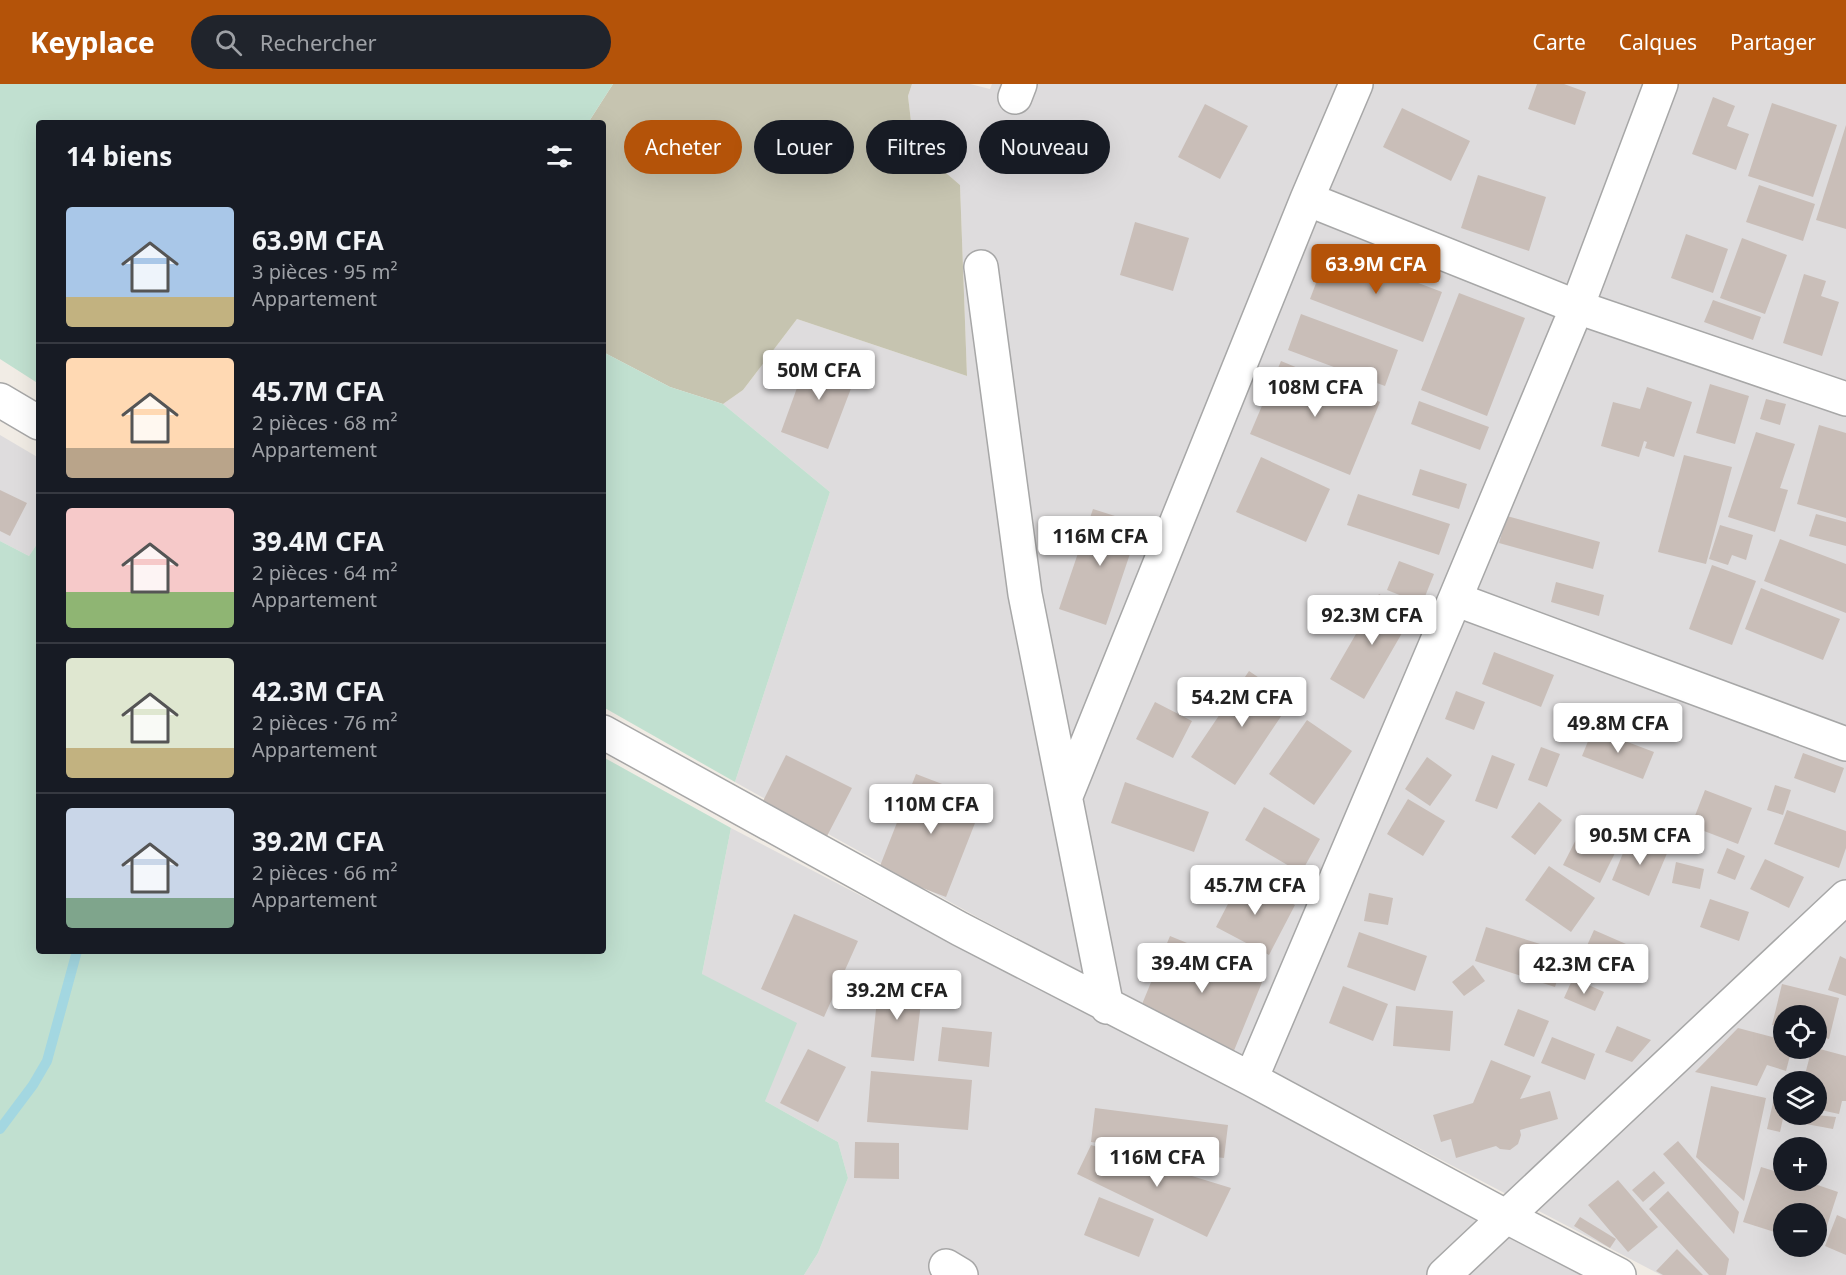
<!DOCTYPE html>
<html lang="fr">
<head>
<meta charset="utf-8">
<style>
	:root { --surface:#171b24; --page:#20242c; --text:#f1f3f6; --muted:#9ea1a6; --line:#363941; --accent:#b45309 }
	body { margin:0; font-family:"Noto Sans",sans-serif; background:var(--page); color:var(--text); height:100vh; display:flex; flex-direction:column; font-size:22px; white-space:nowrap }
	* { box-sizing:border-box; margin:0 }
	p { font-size:20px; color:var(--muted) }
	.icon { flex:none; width:33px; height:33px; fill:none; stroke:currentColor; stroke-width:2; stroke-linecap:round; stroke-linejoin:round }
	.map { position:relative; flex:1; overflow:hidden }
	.side { position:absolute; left:36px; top:36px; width:570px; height:834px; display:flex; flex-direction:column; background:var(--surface); border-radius:6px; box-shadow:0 6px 24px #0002 }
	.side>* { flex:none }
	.guide { position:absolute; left:624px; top:36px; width:570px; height:54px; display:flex; gap:12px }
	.tools { position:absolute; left:1773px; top:921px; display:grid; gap:12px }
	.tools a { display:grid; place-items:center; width:54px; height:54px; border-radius:50%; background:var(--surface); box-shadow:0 6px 24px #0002; font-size:30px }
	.price { position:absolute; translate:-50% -51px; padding:0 14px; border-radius:6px; background:#fff; color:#222; font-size:20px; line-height:39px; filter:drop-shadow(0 2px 3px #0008) }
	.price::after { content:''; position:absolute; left:50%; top:36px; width:18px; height:14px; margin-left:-9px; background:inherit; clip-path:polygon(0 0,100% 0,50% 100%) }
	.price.on { background:var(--accent); color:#fff }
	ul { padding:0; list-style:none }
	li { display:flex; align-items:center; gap:18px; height:150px; padding:0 30px }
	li+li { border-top:2px solid var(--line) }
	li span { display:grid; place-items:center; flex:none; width:168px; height:120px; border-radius:6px; color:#555 }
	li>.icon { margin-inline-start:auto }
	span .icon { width:72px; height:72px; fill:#fffc; stroke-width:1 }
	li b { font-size:26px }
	h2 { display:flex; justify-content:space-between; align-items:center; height:72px; padding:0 30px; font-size:26px }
	.chip { padding:0 21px; border-radius:27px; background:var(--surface); box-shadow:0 6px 24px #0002; font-size:21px; line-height:54px }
	.chip.on { background:var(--accent); color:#fff }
	header { display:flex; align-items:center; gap:36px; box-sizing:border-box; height:84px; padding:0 30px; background:var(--accent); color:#fff }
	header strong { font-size:28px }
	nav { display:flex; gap:33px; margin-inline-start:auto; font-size:21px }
	.search { width:420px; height:54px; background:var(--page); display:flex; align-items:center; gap:15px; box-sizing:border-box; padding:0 21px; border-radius:33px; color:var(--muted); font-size:22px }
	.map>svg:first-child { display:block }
	.residential { fill:#dedcdd; fill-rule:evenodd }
	.construction { fill:#c6c4b0 }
	.wetland { fill:#c1e0d0 }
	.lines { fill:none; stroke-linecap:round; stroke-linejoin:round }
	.stream { stroke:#a3d7e1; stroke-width:10 }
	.building { fill:#c9beb8 }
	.minor-casing { stroke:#a7a7a7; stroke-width:36 }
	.minor { stroke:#fff; stroke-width:33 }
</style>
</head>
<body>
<header>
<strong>Keyplace</strong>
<div class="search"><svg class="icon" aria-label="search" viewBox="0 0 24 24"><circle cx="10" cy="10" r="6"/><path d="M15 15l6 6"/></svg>Rechercher</div>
<nav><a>Carte</a><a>Calques</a><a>Partager</a></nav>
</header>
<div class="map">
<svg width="1846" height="1191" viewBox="0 0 1846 1191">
	<rect width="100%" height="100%" fill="#f1ece5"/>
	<path class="residential" d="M912,0H970L990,5L992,0H1846V1191H1661L977,833L735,698L830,408L723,320L743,306L797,235L967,292L960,101L931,76L912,46L908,12ZM1784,932H1816V964H1784ZM1784,998H1816V1030H1784ZM1784,1064H1816V1096H1784ZM1784,1130H1816V1162H1784Z
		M0,351L39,374V457L29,472L0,457Z
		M731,744L1589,1191H804L818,1169L848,1094L838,1058L765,1017L702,890Z"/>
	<path class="construction" d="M613,0H912L908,12L912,46L931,76L960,101L967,292L797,235L743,306L723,320L670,303L603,268V39H588Z"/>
	<path class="wetland" d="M0,0H613L588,39H39V300L0,275Z
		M603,268L670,303L723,320L830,408L735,698L603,623Z
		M0,457L29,472L39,457V867H603V673L731,744L702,890L797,939L765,1017L838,1058L848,1094L818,1169L804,1191H0Z"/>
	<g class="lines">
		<path class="stream" d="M0,1045L33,1001L47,977L77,867"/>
	</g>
	<path class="building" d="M1537,0H1564L1586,8L1575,41L1528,25Z
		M1713,13L1735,22L1727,42L1749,50L1736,86L1692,70Z
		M1772,19L1837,41L1813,113L1748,92Z
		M1205,20L1248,42L1220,95L1178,73Z
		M1402,24L1470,57L1451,97L1383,63Z
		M1846,41V145L1816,136Z
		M1478,91L1546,113L1529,167L1461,144Z
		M1759,101L1815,120L1803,157L1746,138Z
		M1135,138L1189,154L1173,207L1120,191Z
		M1686,150L1728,165L1713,209L1671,194Z
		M1742,154L1787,171L1765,230L1720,214Z
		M1329,165L1442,208L1423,258L1310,215Z
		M1804,190L1826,197L1821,212L1839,218L1822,272L1783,259Z
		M1459,209L1525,234L1487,332L1421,306Z
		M1713,216L1761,233L1753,256L1704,238Z
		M1301,230L1398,266L1385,302L1288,266Z
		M810,268L858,286L828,365L781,348Z
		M1281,277L1380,318L1350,391L1250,350Z
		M1710,300L1749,312L1735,360L1696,349Z
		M1647,303L1692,318L1674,373L1645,364L1647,358L1644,357L1639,373L1601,362L1613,318L1640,325Z
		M1766,315L1786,320L1780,341L1760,335Z
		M1419,317L1489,343L1480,366L1411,340Z
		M1819,341L1846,349V434L1797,420Z
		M1756,348L1795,360L1780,404L1788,406L1775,448L1728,433Z
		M1684,371L1732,383L1706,480L1658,468Z
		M1261,373L1330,405L1306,458L1236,428Z
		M1420,385L1467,400L1459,425L1412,411Z
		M0,406L27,419L10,452L0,447Z
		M1358,410L1450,440L1439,471L1347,441Z
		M1093,425L1140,440L1106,541L1059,525Z
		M1816,430L1846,438V462L1809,452Z
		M1507,432L1600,458L1593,485L1499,459Z
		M1720,441L1753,451L1746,476L1732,471L1728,481L1709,475Z
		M1780,455L1846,480V529L1764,497Z
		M1399,477L1434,490L1422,520L1387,506Z
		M1712,481L1756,497L1732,561L1689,545Z
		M1556,498L1604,511L1599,532L1551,518Z
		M1761,504L1840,535L1823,576L1745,545Z
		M1379,510L1413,530L1364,615L1330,595Z
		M1494,568L1554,591L1541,623L1482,600Z
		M1249,587L1292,616L1235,701L1191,673Z
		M1456,607L1485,618L1474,646L1445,635Z
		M1155,618L1192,637L1173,674L1136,655Z
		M1307,636L1352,667L1314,721L1269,690Z
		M1593,645L1654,668L1643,695L1582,672Z
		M1541,663L1560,670L1547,703L1528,696Z
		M1803,669L1844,684L1835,709L1794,694Z
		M786,671L852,704L827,752L762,719Z
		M1492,671L1515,680L1497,725L1475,717Z
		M1427,673L1452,691L1430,722L1405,705Z
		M916,690L984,716L946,813L878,787Z
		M1125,698L1209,728L1194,768L1111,739Z
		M1775,701L1791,706L1783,731L1767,726Z
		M1705,706L1752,724L1738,760L1691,742Z
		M1408,715L1445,737L1423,772L1387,750Z
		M1539,718L1562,736L1535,771L1511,753Z
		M1264,723L1320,755L1301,789L1245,756Z
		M1787,726L1846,747V764L1839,784L1774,760Z
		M1588,732L1625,749L1600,799L1563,781Z
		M1630,752L1668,767L1649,812L1612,796Z
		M1727,764L1745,772L1735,796L1717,789Z
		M1765,775L1804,793L1789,824L1750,805Z
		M1676,778L1704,785L1700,805L1672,799Z
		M1549,782L1595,814L1571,848L1525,816Z
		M1242,793L1295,821L1269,871L1216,843Z
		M1369,809L1393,814L1388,841L1364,837Z
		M1710,815L1749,828L1739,857L1700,843Z
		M794,830L858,857L824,933L761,905Z
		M1486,843L1566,868L1555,903L1475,877Z
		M1594,846L1626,860L1616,880L1585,866Z
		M1359,848L1427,872L1415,907L1347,883Z
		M1170,852L1265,891L1233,969L1138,930Z
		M1840,872L1846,875V912L1828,906Z
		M1473,881L1485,897L1464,912L1452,898Z
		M1573,894L1604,908L1595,927L1564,914Z
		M879,897L923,902L914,977L871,973Z
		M1782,900L1839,914L1829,955L1816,952V932H1784V944L1772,941Z
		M1343,902L1388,920L1373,957L1329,939Z
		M1396,922L1453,927L1450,967L1393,962Z
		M1518,925L1549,937L1534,973L1504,961Z
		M1617,942L1651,956L1632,978L1605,968Z
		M942,943L992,948L989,983L938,977Z
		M1738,944L1784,956V964H1792L1786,987L1767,981L1757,1002L1695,988Z
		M1552,953L1595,970L1585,996L1541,979Z
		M1812,964H1816L1846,972V1017H1842L1839,1030L1816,1025V998H1803Z
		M808,965L846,983L818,1038L780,1019Z
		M1491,976L1531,992L1520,1015L1550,1007L1558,1035L1520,1046L1521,1051L1518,1060L1510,1066L1500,1065L1496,1062L1456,1074L1451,1055L1441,1058L1433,1031L1473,1019Z
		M871,987L972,996L968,1046L867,1038Z
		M1711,1002L1766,1014L1744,1117L1696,1073Z
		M1774,1014L1784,1016V1030L1780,1048L1767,1045Z
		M1095,1024L1228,1041L1224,1074L1091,1058Z
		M1807,1030L1836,1033L1833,1045L1806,1040Z
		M1678,1057L1739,1128L1734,1150L1663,1070Z
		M855,1058L899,1059V1095L854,1094Z
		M1091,1061L1231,1104L1207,1153L1077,1090Z
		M1761,1083L1784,1090V1096H1803L1838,1108L1820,1163L1816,1162V1130H1784V1151L1743,1138Z
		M1654,1087L1665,1099L1643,1118L1632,1106Z
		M1618,1096L1658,1143L1628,1168L1588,1121Z
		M1668,1107L1729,1175L1726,1191H1709L1649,1125Z
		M1099,1113L1154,1135L1139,1173L1084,1151Z
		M1837,1131L1846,1135V1171L1825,1162Z
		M1580,1133L1616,1155L1610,1164L1574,1142Z
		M1677,1165L1703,1191H1663L1656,1187Z"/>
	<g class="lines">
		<g class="minor-casing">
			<path id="minor" d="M1015,13L1020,0
				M1307,115L1577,223L1846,315
				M981,183L1025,510L1107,923
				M0,316L39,339
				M1455,515L1846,660
				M603,648L960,845L1251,995L1507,1133L1619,1191
				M1066,712L1307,115L1356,0
				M1251,995L1455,515L1577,223L1661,0
				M946,1182L961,1191
				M1444,1191L1846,813"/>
		</g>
		<use href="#minor" class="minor"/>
	</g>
</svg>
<div class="tools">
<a><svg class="icon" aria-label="locate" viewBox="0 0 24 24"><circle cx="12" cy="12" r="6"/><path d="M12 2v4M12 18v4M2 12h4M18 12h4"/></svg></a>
<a><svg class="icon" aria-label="layers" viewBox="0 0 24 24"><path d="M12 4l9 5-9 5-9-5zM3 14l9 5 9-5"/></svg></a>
<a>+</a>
<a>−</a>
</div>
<b class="price on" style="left:1376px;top:211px">63.9M CFA</b>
<b class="price" style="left:819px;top:317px">50M CFA</b>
<b class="price" style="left:1315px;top:334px">108M CFA</b>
<b class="price" style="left:1100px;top:483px">116M CFA</b>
<b class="price" style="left:1372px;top:562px">92.3M CFA</b>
<b class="price" style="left:1242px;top:644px">54.2M CFA</b>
<b class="price" style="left:1618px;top:670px">49.8M CFA</b>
<b class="price" style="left:931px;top:751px">110M CFA</b>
<b class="price" style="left:1640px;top:782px">90.5M CFA</b>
<b class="price" style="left:1255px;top:832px">45.7M CFA</b>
<b class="price" style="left:1202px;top:910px">39.4M CFA</b>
<b class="price" style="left:1584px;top:911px">42.3M CFA</b>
<b class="price" style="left:897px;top:937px">39.2M CFA</b>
<b class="price" style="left:1157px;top:1104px">116M CFA</b>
<div class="guide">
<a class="chip on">Acheter</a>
<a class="chip">Louer</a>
<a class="chip">Filtres</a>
<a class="chip">Nouveau</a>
</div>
<section class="side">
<h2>14 biens<svg class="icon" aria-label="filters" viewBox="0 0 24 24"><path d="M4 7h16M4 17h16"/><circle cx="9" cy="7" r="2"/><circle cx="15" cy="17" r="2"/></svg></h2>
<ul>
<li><span style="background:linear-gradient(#a9c7e8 75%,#c2b280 0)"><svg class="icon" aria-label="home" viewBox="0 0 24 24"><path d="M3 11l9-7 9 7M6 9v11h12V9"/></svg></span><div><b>63.9M CFA</b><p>3 pièces · 95 m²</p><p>Appartement</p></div></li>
<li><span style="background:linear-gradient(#ffd9b3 75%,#b9a48a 0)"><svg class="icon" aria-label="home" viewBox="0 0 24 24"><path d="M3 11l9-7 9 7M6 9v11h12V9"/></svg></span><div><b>45.7M CFA</b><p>2 pièces · 68 m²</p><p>Appartement</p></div></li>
<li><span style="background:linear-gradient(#f6c9c9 70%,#8fb573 0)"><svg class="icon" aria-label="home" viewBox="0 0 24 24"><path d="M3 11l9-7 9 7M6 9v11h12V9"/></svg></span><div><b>39.4M CFA</b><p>2 pièces · 64 m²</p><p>Appartement</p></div></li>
<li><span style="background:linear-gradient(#dfe7d0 75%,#c2b280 0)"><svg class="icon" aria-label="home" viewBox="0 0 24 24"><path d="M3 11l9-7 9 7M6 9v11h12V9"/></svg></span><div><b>42.3M CFA</b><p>2 pièces · 76 m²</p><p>Appartement</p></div></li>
<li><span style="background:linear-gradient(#c9d6e8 75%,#7fa58c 0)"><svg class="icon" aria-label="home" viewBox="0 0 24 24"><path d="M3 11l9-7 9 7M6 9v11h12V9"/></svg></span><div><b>39.2M CFA</b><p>2 pièces · 66 m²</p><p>Appartement</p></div></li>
</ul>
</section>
</div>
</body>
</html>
